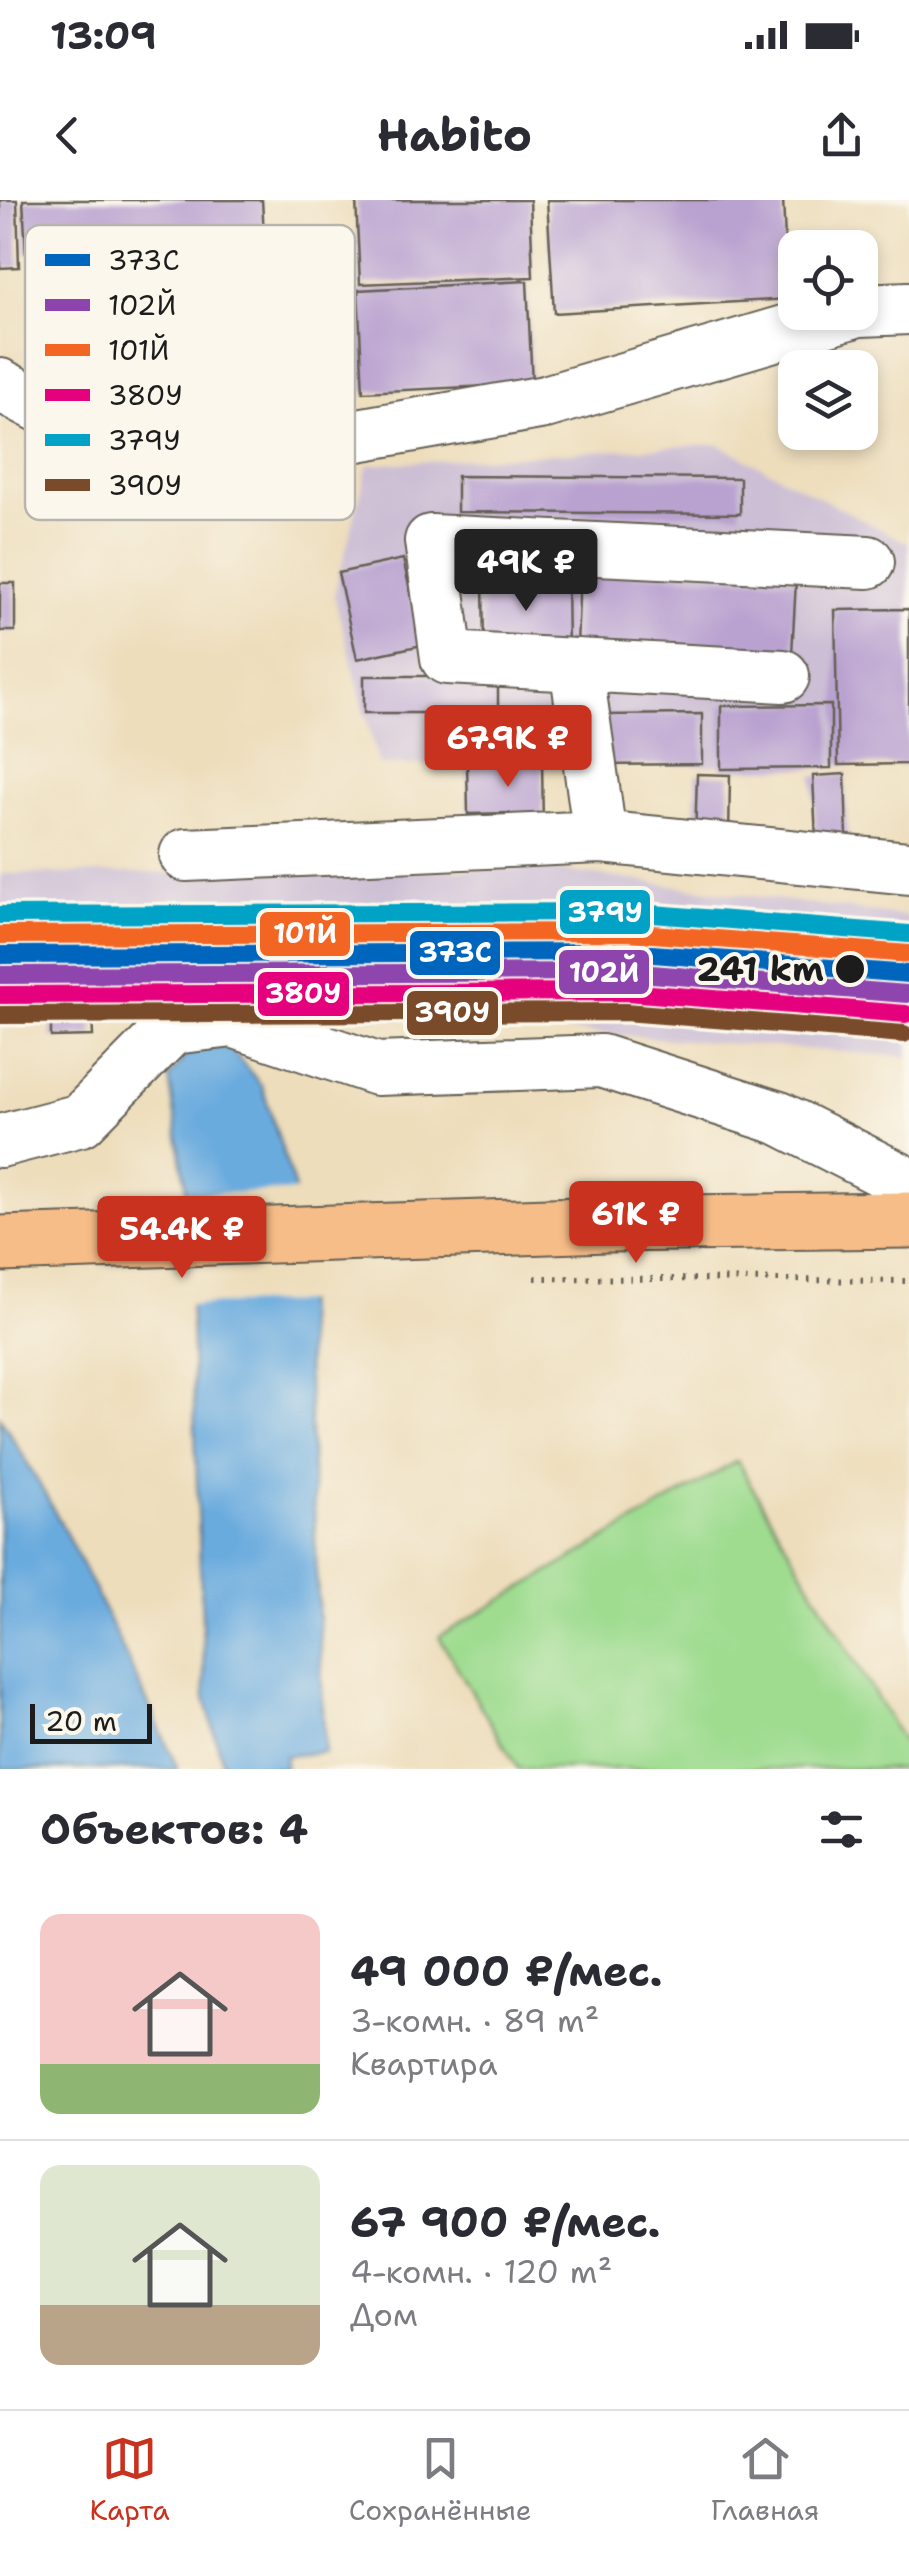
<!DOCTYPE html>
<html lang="ru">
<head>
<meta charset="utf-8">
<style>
	:root { --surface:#fff; --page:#f2f2f3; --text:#2b2b33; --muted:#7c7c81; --line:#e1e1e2; --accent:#c8321e }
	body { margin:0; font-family:"Shantell Sans",sans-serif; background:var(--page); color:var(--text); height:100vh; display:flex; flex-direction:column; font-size:38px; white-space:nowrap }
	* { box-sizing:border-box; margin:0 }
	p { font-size:32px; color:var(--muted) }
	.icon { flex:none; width:55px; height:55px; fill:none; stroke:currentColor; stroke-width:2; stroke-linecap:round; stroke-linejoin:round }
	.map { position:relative; height:1569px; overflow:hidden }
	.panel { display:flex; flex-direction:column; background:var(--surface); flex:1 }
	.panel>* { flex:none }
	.controls { position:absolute; left:778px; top:30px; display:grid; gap:20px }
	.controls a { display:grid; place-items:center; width:100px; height:100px; border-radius:20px; background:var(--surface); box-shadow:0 5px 15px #0003; font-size:50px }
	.scale { position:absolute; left:30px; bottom:25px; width:122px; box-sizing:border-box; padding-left:10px; border:5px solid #1c1c1c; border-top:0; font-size:28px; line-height:35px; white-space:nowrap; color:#1c1c1c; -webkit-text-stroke:8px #fbf7ec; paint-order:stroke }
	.price { position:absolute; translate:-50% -85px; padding:0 22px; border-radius:10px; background:var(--accent); color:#fff; font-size:32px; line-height:65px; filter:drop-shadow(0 2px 5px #0008) }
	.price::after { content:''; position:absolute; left:50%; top:60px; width:30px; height:22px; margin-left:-15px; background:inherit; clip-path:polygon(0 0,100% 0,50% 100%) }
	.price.current { background:#222; color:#fff }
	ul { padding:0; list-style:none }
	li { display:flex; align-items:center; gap:30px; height:250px; padding:0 40px }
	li+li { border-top:2px solid var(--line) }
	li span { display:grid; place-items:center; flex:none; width:280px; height:200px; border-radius:20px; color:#555 }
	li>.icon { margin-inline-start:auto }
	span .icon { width:120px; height:120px; fill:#fffc; stroke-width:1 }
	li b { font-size:42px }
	h2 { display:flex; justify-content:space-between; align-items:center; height:120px; padding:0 40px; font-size:42px }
	.status { display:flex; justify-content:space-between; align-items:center; height:70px; padding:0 50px; background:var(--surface); direction:ltr }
	.status svg { height:28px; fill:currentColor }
	header { display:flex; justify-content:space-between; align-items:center; height:130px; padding:0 40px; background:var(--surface); font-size:45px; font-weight:700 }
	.dock { display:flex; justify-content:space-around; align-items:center; height:140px; border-top:2px solid var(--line); background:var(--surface); font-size:28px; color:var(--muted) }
	.dock a { display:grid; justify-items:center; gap:5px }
	.dock .current { color:var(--accent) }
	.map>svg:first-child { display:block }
	.industrial { fill:#ccbed4 }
	.green { fill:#9fdc90; stroke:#5e7c56; stroke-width:2.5 }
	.water { fill:#6babde; stroke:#44647d; stroke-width:2.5 }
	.pier { fill:#edddbb }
	.building { fill:#b9a2d0 }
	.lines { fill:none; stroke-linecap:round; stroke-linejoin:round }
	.minor-casing { stroke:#656054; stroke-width:56 }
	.major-casing { stroke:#656054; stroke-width:59 }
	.path { stroke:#656054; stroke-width:6; stroke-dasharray:2.5 8; stroke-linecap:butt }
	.minor { stroke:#fff; stroke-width:52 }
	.major { stroke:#f7bd88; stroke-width:55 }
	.rail-1-casing { stroke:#fbf7ec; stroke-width:25 }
	.rail-2-casing { stroke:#fbf7ec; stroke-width:25 }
	.rail-3-casing { stroke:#fbf7ec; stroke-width:25 }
	.rail-4-casing { stroke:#fbf7ec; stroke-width:25 }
	.rail-5-casing { stroke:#fbf7ec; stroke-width:25 }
	.rail-6-casing { stroke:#fbf7ec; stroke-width:25 }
	.rail-1 { stroke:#0065bd; stroke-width:18 }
	.rail-2 { stroke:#8e44ad; stroke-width:18 }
	.rail-3 { stroke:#f26522; stroke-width:18 }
	.rail-4 { stroke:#e5007d; stroke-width:18 }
	.rail-5 { stroke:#01a2c5; stroke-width:18 }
	.rail-6 { stroke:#7a4b2a; stroke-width:18 }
	.stop-dot { fill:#1c1c1c; stroke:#fbf7ec; stroke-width:4 }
	.labels { text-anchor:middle; stroke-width:8; stroke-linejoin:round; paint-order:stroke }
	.stop-label { font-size:35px; font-weight:bold; fill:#1c1c1c; stroke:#fbf7ec; text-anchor:end }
	.key { fill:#fbf7ec; stroke:#b8b5ae; stroke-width:2.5 }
	.key-label { font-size:28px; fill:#1c1c1c }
	.line-badge { stroke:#fbf7ec; stroke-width:4 }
	.badge-label { font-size:28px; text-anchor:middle; font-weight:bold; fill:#fff }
</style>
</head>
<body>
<div class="status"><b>13:09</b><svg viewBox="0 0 49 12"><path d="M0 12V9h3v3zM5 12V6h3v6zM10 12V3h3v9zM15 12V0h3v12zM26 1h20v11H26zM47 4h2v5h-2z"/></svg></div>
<header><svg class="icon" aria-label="back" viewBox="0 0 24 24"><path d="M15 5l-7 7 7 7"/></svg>Habito<svg class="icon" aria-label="share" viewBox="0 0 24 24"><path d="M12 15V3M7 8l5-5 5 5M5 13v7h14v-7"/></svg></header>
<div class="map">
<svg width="909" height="1569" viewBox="0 0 909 1569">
	<rect width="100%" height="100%" fill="#fbf7ec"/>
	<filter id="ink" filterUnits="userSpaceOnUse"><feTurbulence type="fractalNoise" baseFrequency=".01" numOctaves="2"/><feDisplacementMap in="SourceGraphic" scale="20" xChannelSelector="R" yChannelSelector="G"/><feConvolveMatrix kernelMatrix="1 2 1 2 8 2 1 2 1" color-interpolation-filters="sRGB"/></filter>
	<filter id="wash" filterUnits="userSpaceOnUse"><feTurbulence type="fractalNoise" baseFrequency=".0048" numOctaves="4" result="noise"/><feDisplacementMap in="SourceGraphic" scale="40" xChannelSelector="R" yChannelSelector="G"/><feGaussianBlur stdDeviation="2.25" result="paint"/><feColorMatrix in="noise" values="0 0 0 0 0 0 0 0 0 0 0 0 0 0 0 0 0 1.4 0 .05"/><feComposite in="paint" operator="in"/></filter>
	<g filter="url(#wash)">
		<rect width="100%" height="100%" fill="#edddbb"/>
		<path class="industrial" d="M718,244L909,344V565H379L334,395L368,265Z
			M550,669L909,717V857L230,806L0,823V674Z"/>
		<path class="green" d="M737,1261L909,1552V1569H518L439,1437Z"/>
		<path class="water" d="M210,846L230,848L262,886L300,1005L325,1552L285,1556V1569H224L205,1498L186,990L169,877L190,850Z
			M0,1217C69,1328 124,1450 178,1569H0Z"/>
		<path class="pier" d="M301,991L305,1005L309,1102L185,1105L181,994Z"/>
		<g id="blocks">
			<path class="building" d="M0,0H17L19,67L0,68Z
				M23,0H262L269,125L83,135L79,51L26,53Z
				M356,0H530L533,77L360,84Z
				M547,0H783L788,99L554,113Z
				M527,81L532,184L363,192L358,90Z
				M457,276L740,278V314L457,312Z
				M403,359L422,445L357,459L338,373Z
				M580,373L796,381L792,454L577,445Z
				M567,375L568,453L484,454L483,376Z
				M0,383H15V431H0Z
				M909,409V564L838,565L835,410Z
				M364,476H498V513H364Z
				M831,505V568L721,569V506Z
				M702,514V564L597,565V515Z
				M542,558L543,629H509V613L468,614L467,560Z
				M697,574L730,575L729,639H695Z
				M845,574L847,639L816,640L813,576Z
				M92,815L93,836L51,837V816Z"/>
		</g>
	</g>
	<g filter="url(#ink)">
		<use href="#blocks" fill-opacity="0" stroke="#656054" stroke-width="2.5"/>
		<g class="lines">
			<g class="minor-casing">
				<path id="minor" d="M860,110L909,108
					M0,185L102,238L250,254L545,202L852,112
					M576,465L600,637
					M783,476L447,458L431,341L868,362
					M186,655L600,637L909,668
					M0,941L81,920L172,828L233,821L377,869L601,861L779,918L909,984"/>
			</g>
			<g class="major-casing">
				<path id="major" d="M0,1044L608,1024L909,1020"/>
			</g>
			<path class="path" d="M535,1078L909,1081"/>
			<use href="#minor" class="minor"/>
			<use href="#major" class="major"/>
			<g class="rail-1-casing">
				<path id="rail-1" d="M0,755L627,752L909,774"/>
			</g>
			<g class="rail-2-casing">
				<path id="rail-2" d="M0,775L626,772L907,794"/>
			</g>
			<g class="rail-3-casing">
				<path id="rail-3" d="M0,735L627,732L909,754"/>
			</g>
			<g class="rail-4-casing">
				<path id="rail-4" d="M0,795L626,792L906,814"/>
			</g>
			<g class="rail-5-casing">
				<path id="rail-5" d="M0,715L627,712L909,734"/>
			</g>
			<g class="rail-6-casing">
				<path id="rail-6" d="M0,815L625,812L904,834"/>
			</g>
			<use href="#rail-1" class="rail-1"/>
			<use href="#rail-2" class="rail-2"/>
			<use href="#rail-3" class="rail-3"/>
			<use href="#rail-4" class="rail-4"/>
			<use href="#rail-5" class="rail-5"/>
			<use href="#rail-6" class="rail-6"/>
		</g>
	</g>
	<circle class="stop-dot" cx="850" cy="769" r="16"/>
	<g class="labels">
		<g class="stop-label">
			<text x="824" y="781">241 km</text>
		</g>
	</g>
	<rect x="25" y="25" width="330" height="295" rx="15" class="key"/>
	<rect x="45" y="54" width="45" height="12" fill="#0065bd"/>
	<rect x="45" y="99" width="45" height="12" fill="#8e44ad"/>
	<rect x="45" y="144" width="45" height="12" fill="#f26522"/>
	<rect x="45" y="189" width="45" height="12" fill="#e5007d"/>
	<rect x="45" y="234" width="45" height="12" fill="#01a2c5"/>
	<rect x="45" y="279" width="45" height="12" fill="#7a4b2a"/>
	<g class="key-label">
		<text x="108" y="70">373C</text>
		<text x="108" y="115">102Й</text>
		<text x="108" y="160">101Й</text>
		<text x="108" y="205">380У</text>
		<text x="108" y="250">379У</text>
		<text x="108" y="295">390У</text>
	</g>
	<g class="line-badge">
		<rect x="558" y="688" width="94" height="48" rx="10" fill="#01a2c5"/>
		<rect x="258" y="710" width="94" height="48" rx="10" fill="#f26522"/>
		<rect x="408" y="729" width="94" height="48" rx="10" fill="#0065bd"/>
		<rect x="557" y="748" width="94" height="48" rx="10" fill="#8e44ad"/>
		<rect x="256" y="770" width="95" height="48" rx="10" fill="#e5007d"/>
		<rect x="405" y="789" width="95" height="48" rx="10" fill="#7a4b2a"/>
	</g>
	<g class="badge-label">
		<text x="605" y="722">379У</text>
		<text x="305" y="743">101Й</text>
		<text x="455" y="762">373C</text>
		<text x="604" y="782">102Й</text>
		<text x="303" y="803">380У</text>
		<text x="452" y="822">390У</text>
	</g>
</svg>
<div class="controls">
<a><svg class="icon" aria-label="locate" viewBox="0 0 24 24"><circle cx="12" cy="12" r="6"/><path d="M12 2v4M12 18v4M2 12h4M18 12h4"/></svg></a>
<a><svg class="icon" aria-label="layers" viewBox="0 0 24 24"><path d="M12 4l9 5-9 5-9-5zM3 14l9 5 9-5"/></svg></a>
</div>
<div class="scale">20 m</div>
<b class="price current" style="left:526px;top:414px">49K ₽</b>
<b class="price" style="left:508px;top:590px">67.9K ₽</b>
<b class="price" style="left:636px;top:1066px">61K ₽</b>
<b class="price" style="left:182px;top:1081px">54.4K ₽</b>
</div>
<section class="panel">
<h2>Объектов: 4<svg class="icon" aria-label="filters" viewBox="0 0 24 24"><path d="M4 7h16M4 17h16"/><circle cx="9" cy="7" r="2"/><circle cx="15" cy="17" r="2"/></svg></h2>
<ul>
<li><span style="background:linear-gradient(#f6c9c9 75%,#8fb573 0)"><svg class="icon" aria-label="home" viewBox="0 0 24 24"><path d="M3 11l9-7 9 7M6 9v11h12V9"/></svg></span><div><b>49 000 ₽/мес.</b><p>3-комн. · 89 m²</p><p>Квартира</p></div></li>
<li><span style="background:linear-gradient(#dfe7d0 70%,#b9a48a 0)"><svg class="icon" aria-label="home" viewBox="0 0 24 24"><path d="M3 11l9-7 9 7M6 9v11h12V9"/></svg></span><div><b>67 900 ₽/мес.</b><p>4-комн. · 120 m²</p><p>Дом</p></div></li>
</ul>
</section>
<nav class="dock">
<a class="current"><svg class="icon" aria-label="map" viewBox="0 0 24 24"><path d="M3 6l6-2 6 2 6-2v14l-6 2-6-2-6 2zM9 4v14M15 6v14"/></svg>Карта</a>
<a><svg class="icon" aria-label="saved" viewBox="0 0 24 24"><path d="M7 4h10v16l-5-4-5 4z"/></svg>Сохранённые</a>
<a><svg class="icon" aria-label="home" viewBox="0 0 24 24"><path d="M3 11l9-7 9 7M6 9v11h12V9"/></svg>Главная</a>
</nav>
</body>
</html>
